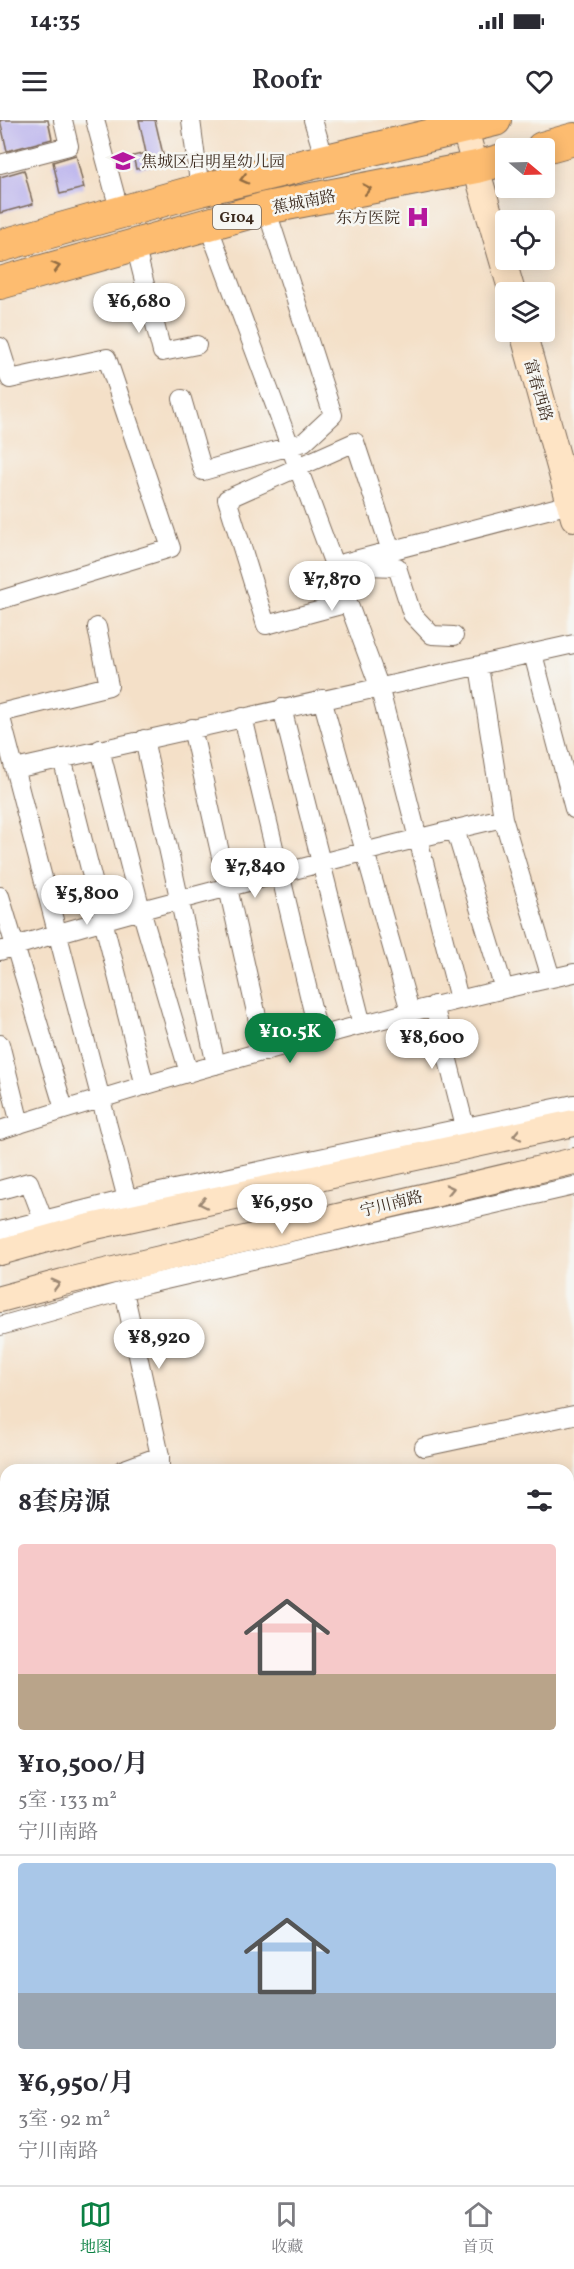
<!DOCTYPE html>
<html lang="zh">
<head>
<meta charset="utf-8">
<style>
	:root { --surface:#fff; --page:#f2f2f3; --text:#2b2b33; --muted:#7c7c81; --line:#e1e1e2; --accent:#0b8043 }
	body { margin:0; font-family:Vollkorn,"Noto Serif SC",serif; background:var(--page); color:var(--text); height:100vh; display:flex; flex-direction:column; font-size:22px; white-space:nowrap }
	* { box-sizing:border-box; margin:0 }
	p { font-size:20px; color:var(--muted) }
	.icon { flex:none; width:33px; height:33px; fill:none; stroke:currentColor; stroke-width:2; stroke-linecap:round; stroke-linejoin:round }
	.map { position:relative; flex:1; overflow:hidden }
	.panel { position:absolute; left:0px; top:1344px; width:574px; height:722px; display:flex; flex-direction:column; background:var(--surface); border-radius:18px 18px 0 0; box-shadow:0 3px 15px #0003 }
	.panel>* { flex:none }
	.needle { width:39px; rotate:109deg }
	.buttons { position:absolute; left:495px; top:18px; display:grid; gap:12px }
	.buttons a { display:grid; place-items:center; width:60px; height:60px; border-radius:6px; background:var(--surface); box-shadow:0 3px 15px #0003; font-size:30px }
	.price { position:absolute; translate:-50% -51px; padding:0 14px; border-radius:21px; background:#fff; color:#222; font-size:20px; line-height:39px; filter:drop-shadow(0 2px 3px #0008) }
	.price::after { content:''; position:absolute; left:50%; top:36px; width:18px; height:14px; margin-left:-9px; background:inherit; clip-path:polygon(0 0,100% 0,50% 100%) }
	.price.on { background:var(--accent); color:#fff }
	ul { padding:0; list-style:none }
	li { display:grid; align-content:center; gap:12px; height:318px; padding:0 18px }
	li+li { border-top:2px solid var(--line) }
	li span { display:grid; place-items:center; height:186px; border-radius:6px; color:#555 }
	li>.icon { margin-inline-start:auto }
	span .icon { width:108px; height:108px; fill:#fffc; stroke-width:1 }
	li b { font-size:26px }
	h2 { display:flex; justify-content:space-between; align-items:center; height:72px; padding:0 18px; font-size:26px }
	.status { display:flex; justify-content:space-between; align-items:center; height:42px; padding:0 30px; background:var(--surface); direction:ltr }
	.status svg { height:16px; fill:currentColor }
	header { display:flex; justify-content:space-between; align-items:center; height:78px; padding:0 18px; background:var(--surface); font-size:27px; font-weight:600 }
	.menu { display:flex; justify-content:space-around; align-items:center; height:84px; border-top:2px solid var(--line); background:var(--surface); font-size:16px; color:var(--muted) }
	.menu a { display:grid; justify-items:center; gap:3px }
	.menu .on { color:var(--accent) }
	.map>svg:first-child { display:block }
	.building { fill:#bdb6ed }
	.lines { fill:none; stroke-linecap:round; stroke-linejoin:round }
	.street-casing { stroke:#7c6a5a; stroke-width:20 }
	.secondary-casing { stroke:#7c6a5a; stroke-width:28 }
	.highway-casing { stroke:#7c6a5a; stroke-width:34 }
	.street { stroke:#fff; stroke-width:18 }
	.secondary { stroke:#fee4c5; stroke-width:26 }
	.highway { stroke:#fdbc6f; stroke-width:32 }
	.oneway { stroke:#926c42 }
	.oneway2 { stroke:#9c8772 }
	.labels { text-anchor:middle; stroke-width:5; stroke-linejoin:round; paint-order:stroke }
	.shield { fill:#f6f6f2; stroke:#73675e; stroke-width:1.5 }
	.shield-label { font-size:15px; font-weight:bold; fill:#3b2a1e }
	.poi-label { font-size:16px; fill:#3b2a1e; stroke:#f6f6f2; text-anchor:start }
	.street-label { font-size:16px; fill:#3b2a1e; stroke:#f6f6f2 }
</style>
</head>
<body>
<div class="status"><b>14:35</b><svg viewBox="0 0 49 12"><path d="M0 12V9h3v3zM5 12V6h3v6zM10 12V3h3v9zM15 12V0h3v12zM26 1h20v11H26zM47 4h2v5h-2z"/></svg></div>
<header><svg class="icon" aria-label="menu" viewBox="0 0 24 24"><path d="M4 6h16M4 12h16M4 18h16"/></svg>Roofr<svg class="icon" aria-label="heart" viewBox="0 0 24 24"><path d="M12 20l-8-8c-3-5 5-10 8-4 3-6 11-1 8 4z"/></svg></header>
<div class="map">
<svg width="574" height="2065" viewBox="0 0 574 2065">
	<rect width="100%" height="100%" fill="#f6f6f2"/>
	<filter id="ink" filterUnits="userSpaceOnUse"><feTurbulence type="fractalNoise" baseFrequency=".0167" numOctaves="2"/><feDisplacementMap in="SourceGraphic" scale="12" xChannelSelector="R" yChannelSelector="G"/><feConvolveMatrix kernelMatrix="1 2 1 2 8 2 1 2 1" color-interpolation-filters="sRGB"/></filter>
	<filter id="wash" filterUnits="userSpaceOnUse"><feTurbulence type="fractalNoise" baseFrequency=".008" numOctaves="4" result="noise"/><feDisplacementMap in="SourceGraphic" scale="24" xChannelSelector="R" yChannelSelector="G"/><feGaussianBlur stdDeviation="1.35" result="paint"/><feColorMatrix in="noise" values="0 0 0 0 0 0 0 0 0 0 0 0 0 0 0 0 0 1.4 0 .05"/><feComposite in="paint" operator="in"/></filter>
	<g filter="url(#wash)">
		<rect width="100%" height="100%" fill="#f4e0c8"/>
		<g id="blocks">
			<path class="building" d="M0,0H48L52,19L7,31Z
				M139,0H155L165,43L136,49L133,36L146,33Z
				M76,35L84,68L60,74L53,42Z
				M24,50L33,84L0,93V57Z"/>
		</g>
	</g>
	<g filter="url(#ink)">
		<use href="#blocks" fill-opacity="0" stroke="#7c6a5a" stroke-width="1.5"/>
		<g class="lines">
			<g class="street-casing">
				<path id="street" d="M95,0L120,93
					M191,0L200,70
					M313,0L325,40
					M0,44L69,26L63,0
					M208,105L379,566L459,879
					M135,125L162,232L197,225
					M0,227L10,259L107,238L171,428L0,480
					M182,279L203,351L304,322L333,295L266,88
					M348,483L266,505L227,379L355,322L391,431
					M454,516L432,515L412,494L397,447L336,445L570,384
					M533,534L574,689
					M479,546L503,698L551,858
					M322,579L410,891
					M282,588L362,905
					M0,593L109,566L97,507
					M0,594L127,1079
					M243,597L319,917
					M192,608L265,932
					M144,619L216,945
					M100,629L141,790L189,953
					M62,638L145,966
					M15,649L574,524
					M455,709L504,869
					M0,776L64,989
					M0,831C75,807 152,787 229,767C320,743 411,719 503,698
					M434,885L465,1007
					M0,924L20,1004
					M0,1010C189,950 381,896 574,853
					M0,1070L29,1062L43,1099
					M0,1111L127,1079L574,984
					M124,1171L160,1336
					M0,1206L148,1164L574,1066
					M424,1327L574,1295
					M122,1350L160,1336V1350
					M568,1516L574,1515
					M568,1651L574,1650
					M0,1696L6,1693
					M48,2060L51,2065
					M214,2065L217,2060
					M230,2065L232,2060
					M267,2065L269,2060
					M568,2065L574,2045"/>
			</g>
			<g class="secondary-casing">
				<path id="secondary" d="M462,0L512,172
					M523,212L574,398
					M0,1132L86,1108L574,1003
					M0,1179L63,1162L574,1041"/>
			</g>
			<g class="highway-casing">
				<path id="highway" d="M542,28L574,19
					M0,126L200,70L495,0
					M0,163L266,88L477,47L506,39"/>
			</g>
			<use href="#street" class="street"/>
			<use href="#secondary" class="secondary"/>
			<use href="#highway" class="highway"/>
		</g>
		<defs><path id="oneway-chevron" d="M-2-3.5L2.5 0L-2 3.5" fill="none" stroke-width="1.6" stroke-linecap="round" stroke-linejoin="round" transform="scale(1.5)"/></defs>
		<g class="oneway">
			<use href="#oneway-chevron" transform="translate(244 59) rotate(166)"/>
			<use href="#oneway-chevron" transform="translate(367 69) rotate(-11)"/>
			<use href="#oneway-chevron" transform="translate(56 147) rotate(-15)"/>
		</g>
		<g class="oneway2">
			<use href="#oneway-chevron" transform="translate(517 1015) rotate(168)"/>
			<use href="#oneway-chevron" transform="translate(450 1069) rotate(-13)"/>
			<use href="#oneway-chevron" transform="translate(203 1083) rotate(168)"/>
			<use href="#oneway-chevron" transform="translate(56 1164) rotate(-15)"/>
		</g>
	</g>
	<defs>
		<g id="school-bare" transform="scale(1.8)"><path d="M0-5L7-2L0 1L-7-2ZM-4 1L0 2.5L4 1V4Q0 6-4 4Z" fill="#b5179e" stroke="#f6f6f2" stroke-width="2.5" paint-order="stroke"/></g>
		<g id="hospital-bare" transform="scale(1.8)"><path d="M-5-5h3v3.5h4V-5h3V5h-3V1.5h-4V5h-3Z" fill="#b5179e" stroke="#f6f6f2" stroke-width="2.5" paint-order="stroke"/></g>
	</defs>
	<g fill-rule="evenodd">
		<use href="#school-bare" x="123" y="41"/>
		<use href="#hospital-bare" x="418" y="97"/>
	</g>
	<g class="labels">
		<rect class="shield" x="213" y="85" width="48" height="24" rx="4.5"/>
		<g class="shield-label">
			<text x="237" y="102">G104</text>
		</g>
		<g class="poi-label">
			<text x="141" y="47">焦城区启明星幼儿园</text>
			<text x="400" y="103" text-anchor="end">东方医院</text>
		</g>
		<g class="street-label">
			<text transform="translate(304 81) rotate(-11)" y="6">蕉城南路</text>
			<text transform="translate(539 270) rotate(74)" y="6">富春西路</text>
			<text transform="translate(391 1083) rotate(-14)" y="6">宁川南路</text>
		</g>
	</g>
</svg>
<div class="buttons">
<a><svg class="needle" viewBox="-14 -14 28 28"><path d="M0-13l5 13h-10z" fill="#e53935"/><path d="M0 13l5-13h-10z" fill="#7c7c81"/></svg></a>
<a><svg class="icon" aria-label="locate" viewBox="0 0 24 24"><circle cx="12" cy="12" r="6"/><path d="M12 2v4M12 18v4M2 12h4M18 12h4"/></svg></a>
<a><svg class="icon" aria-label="layers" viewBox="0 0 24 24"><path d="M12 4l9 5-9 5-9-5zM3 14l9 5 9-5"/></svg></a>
</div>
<b class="price" style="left:139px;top:214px">¥6,680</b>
<b class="price" style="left:332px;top:492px">¥7,870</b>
<b class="price" style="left:255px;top:779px">¥7,840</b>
<b class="price" style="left:87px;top:806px">¥5,800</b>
<b class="price on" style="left:290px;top:944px">¥10.5K</b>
<b class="price" style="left:432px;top:950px">¥8,600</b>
<b class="price" style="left:282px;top:1115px">¥6,950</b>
<b class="price" style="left:159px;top:1250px">¥8,920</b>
<section class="panel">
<h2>8套房源<svg class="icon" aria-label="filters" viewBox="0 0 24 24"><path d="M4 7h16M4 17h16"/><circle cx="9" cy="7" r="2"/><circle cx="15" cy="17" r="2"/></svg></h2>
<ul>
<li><span style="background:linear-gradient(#f6c9c9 70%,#b9a48a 0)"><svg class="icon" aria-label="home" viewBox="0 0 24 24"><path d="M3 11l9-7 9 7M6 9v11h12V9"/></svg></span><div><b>¥10,500/月</b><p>5室 · 133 m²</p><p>宁川南路</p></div></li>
<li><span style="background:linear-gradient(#a9c7e8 70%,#9aa5b1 0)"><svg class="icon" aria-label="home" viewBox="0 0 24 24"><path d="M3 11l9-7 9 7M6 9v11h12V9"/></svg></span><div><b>¥6,950/月</b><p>3室 · 92 m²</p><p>宁川南路</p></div></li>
</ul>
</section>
</div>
<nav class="menu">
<a class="on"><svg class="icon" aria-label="map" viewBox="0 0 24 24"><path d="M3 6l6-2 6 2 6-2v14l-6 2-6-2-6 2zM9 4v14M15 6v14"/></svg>地图</a>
<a><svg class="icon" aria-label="saved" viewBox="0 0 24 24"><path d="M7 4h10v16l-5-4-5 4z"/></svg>收藏</a>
<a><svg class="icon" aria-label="home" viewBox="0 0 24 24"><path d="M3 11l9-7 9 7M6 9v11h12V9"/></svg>首页</a>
</nav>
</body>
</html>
